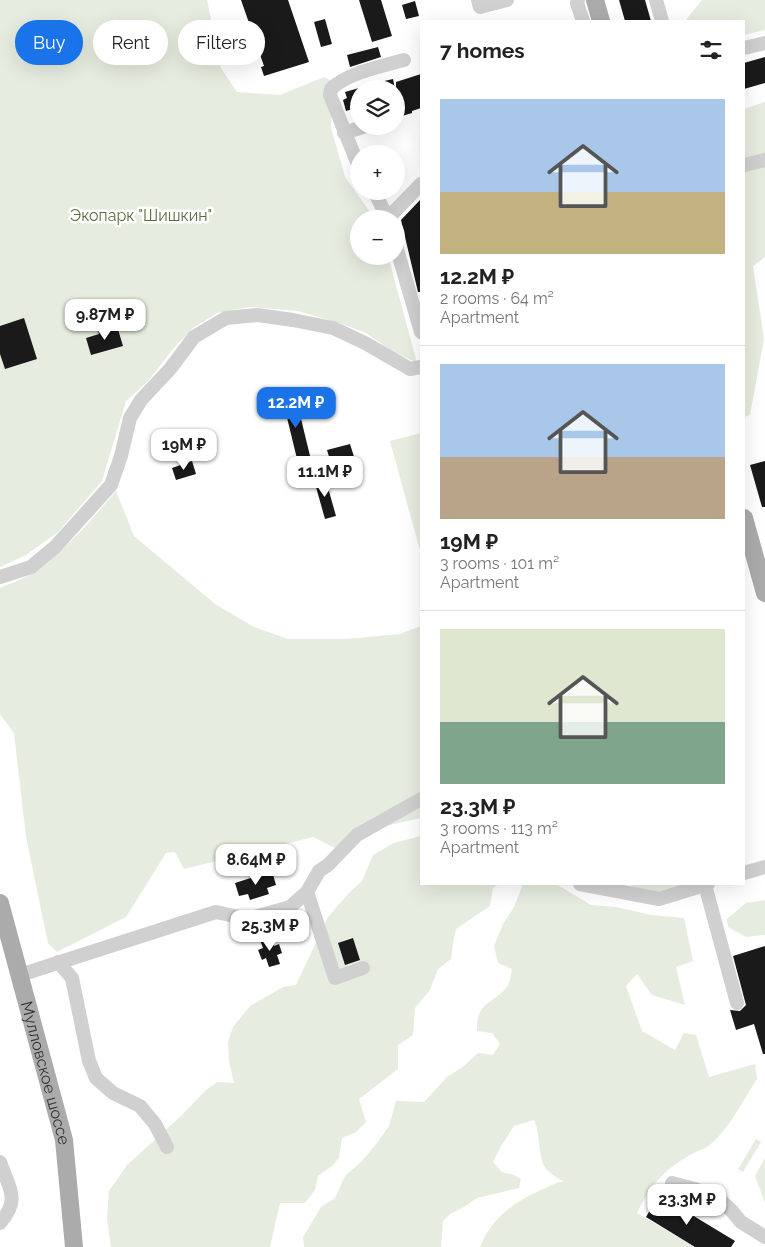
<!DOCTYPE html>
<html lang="en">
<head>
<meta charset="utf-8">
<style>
	:root { --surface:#fff; --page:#f6f6f6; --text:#222; --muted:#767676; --line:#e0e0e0; --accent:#1a73e8 }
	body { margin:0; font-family:Raleway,sans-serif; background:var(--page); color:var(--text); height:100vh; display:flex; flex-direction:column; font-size:19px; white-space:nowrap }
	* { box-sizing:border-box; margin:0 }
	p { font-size:16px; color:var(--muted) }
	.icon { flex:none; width:28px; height:28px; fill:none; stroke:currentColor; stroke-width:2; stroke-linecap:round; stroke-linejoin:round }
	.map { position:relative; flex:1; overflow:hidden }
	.panel { position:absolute; left:420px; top:20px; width:325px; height:865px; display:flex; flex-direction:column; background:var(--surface); border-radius:0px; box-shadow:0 5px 20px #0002 }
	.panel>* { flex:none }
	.hud { position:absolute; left:15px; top:20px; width:330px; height:45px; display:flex; gap:10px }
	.buttons { position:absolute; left:350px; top:80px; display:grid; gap:10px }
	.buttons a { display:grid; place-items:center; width:55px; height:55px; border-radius:50%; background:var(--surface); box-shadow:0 5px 20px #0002; font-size:25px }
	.price { position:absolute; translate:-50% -42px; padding:0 11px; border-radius:10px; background:#fff; color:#222; font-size:16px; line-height:32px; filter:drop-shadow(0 1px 2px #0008) }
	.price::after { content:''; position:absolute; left:50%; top:30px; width:15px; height:11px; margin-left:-8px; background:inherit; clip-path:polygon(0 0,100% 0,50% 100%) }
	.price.active { background:var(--accent); color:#fff }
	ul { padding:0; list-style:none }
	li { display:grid; align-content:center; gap:10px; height:265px; padding:0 20px }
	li+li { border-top:1px solid var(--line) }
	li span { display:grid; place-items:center; height:155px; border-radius:0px; color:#555 }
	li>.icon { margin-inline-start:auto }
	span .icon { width:90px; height:90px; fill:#fffc; stroke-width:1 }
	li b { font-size:21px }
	h2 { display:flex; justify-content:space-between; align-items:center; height:60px; padding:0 20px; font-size:21px }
	.pill { padding:0 18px; border-radius:22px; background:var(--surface); box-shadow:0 5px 20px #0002; font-size:18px; line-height:45px }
	.pill.active { background:var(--accent); color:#fff }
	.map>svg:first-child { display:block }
	.green { fill:#e6ecdf }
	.building { fill:#1a1a1a }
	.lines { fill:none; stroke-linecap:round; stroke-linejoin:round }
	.minor { stroke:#d0d0d0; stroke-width:14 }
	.major { stroke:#ababab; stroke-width:18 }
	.labels { text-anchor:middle; stroke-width:5; stroke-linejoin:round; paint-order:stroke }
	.park-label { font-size:16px; fill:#56703f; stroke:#fff }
	.street-label { font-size:16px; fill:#333; stroke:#fff }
</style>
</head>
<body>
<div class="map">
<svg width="765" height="1247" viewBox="0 0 765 1247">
	<rect width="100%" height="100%" fill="#fff"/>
	<path class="green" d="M0,0H207L221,68L237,92L280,95L324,77L335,83L332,98L331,128L345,177L375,219H359V256H388L417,363L392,351L366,333L339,323L298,311L250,307L217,313L193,328L172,350L148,381L126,401L102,481L77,510L58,532L26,555L0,567Z
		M702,0H765V30L744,35V21H685Z
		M765,102V257L753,266L764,339L750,415L744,417V109Z
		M421,433V554L390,441Z
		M116,491L134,536L215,604L254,627L288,639H347L400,634L421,626V818L371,829L339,850L313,837L184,869L175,852L166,853L126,917L57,952L48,943L26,837L14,733L0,714V588C10,583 23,580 32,573C65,551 91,521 116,491Z
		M421,836V884H499L493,888L490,906L456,929L453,943L451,959L438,969L430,990L415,1008L413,1035L398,1045V1069L359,1099L366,1122L356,1132L342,1138L339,1158L332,1166L318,1176L315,1190L305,1203H280L270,1247H111L107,1219L109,1191L127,1165L181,1116L206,1090L217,1082L234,1083L229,1062L228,1042L233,1027L250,1006L283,987L296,985L328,917L349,893L362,881L373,855L394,843Z
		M523,884H556L591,905L616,907L652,915L684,918L693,961L676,967L685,1005L652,995L637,974L626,986L642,1031L675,1050L684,1033L696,1035L709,1077L755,1064L757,1079C743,1100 731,1126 712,1143C706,1149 696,1151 688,1156C662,1172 651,1185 637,1213L695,1247H480C495,1210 524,1197 559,1182H564C559,1178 552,1175 547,1170C537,1159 541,1134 534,1120L514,1126L501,1146L493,1162L502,1172L514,1175L521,1179L519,1188L477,1198L464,1207L450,1214L443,1221L441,1247H304L303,1237L321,1207L335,1198L345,1176L362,1161L377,1143L389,1126L396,1101L424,1102L447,1077L464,1066L478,1053L493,1055L500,1044L492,1033L477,1031C476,1003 491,1005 506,988C510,984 511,975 512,969L498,963L494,946L503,924L514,907Z
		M631,884H687L657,894L633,889Z
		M765,900V935L746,937L728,927L727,919L746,903Z
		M756,1139L761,1142L743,1172L738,1169Z
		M765,1158V1203L755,1176Z"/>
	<path class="building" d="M241,0H288L309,62L264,76L261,67L264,66Z
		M359,0H381L392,36L372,42Z
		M619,0H645L651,21H625Z
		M415,1L419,16L406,19L402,5Z
		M325,19L332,44L321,47L314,22Z
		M378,47L381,57L350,67L347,55Z
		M765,57V83L744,89V63Z
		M421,74V108L412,111V113L402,116L398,97L396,98V82Z
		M393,79L395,89H367V85Z
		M359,88V107L346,111L343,100L347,98L345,92Z
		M421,199V292H418L401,220Z
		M24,318L37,359L5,369L0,354V326Z
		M117,326L123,346L91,355L86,338L99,334L98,331Z
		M295,394L311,460L298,463L282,397Z
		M350,444L356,463L333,470L327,450Z
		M192,461L196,474L176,480L172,468Z
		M765,461V507H762L750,465Z
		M325,477L336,516L325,519L314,480Z
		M272,871L276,885L267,888L269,894L250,900L248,894L239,896L235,883Z
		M271,936L274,946L279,944L282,953L277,955L280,964L269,967L266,958L262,960L258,950L263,948L260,940Z
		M353,938L360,960L345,965L338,943Z
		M765,946V1054H763L754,1024L736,1030L730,1010L740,1011L746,1005L733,956Z
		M659,1195L735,1241L731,1247H695L646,1217Z"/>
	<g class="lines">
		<path class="minor" d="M478,0L480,7L507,0
			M578,0L577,3L583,21
			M656,0L662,21
			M744,48L765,43
			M344,133L366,126
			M744,165L765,160
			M359,167L330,95L331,89C347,73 382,66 404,60
			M374,191L388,219
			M388,218L421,184
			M396,246L421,332
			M0,577L31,567L55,547L111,485L121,456L130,418L141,400L170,369L194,337L226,318L257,315L293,320L333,328L365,343L410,369L421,367
			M744,873L765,867
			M580,884L659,899L708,884
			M705,885L737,1003
			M307,892L335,978L363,968
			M58,962L72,978L89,1061L96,1078L113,1093L140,1106L155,1124L167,1147
			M20,975L216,912L248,919L290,907L307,892L319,871L328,865L357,835L421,799
			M0,1162C9,1188 21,1199 0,1223
			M672,1183L695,1189L718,1198L731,1210L741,1222L765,1237"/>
		<g class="major">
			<path d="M595,0L601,21"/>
			<path d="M744,518L765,593"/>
			<path id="s1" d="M0,903L64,1140L74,1247"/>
		</g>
	</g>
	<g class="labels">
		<g class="park-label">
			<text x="141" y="221">Экопарк "Шишкин"</text>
		</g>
		<g class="street-label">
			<text dy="6" stroke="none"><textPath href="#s1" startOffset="176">Мулловское шоссе</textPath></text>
		</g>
	</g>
</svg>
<div class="buttons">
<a><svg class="icon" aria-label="layers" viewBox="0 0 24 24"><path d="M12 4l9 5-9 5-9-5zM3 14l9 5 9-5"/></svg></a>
<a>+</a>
<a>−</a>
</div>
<b class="price" style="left:105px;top:341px">9.87M ₽</b>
<b class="price active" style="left:296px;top:429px">12.2M ₽</b>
<b class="price" style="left:184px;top:471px">19M ₽</b>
<b class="price" style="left:325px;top:498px">11.1M ₽</b>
<b class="price" style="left:256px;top:886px">8.64M ₽</b>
<b class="price" style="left:270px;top:952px">25.3M ₽</b>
<b class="price" style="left:687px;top:1226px">23.3M ₽</b>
<div class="hud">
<a class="pill active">Buy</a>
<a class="pill">Rent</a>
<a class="pill">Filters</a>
</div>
<section class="panel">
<h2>7 homes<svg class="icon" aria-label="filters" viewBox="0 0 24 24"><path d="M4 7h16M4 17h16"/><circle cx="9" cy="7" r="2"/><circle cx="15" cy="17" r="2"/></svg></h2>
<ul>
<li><span style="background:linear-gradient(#a9c7e8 60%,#c2b280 0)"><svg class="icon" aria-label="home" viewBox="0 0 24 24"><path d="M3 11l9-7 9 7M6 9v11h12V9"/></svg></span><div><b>12.2M ₽</b><p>2 rooms · 64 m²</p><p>Apartment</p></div></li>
<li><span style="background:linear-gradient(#a9c7e8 60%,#b9a48a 0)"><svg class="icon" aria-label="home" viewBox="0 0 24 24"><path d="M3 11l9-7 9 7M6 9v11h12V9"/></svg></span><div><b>19M ₽</b><p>3 rooms · 101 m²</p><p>Apartment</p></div></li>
<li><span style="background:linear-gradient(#dfe7d0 60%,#7fa58c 0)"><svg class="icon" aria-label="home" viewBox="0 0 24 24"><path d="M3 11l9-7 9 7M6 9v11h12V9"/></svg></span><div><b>23.3M ₽</b><p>3 rooms · 113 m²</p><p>Apartment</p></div></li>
</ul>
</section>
</div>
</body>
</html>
